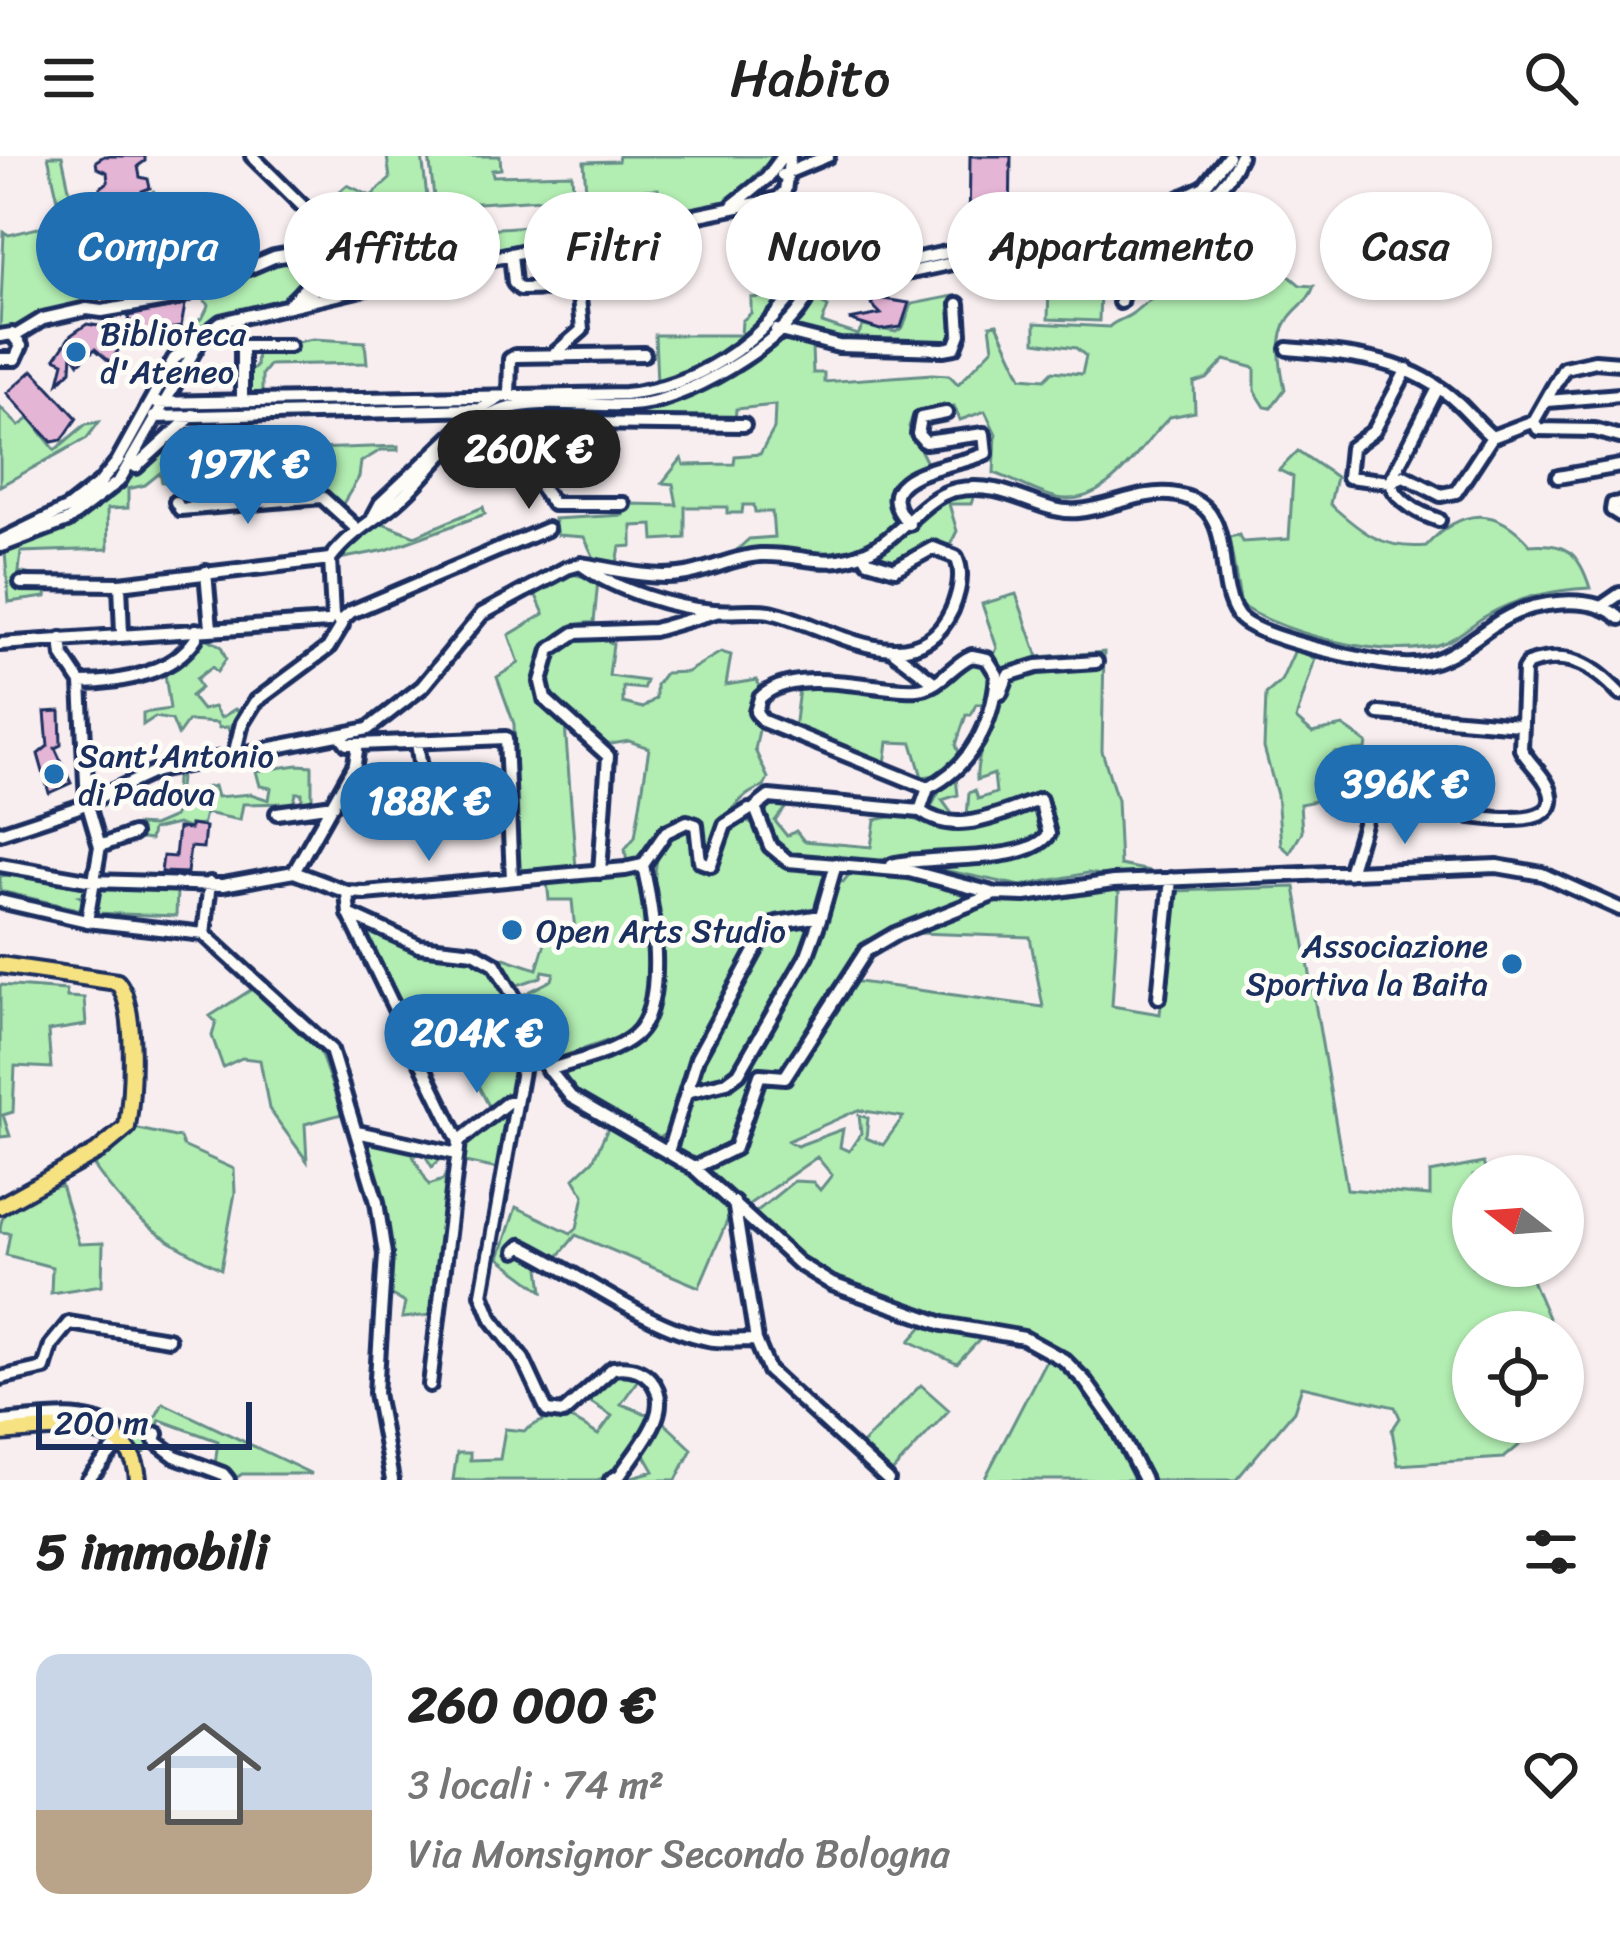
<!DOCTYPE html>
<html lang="it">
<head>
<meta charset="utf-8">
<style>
	:root { --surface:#fff; --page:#f2f2f2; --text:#222; --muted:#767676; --line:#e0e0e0; --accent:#1f6fb2 }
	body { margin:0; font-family:Sriracha,sans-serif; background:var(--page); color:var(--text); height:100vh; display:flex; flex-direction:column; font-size:45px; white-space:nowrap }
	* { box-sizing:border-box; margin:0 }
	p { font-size:39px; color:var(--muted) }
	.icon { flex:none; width:66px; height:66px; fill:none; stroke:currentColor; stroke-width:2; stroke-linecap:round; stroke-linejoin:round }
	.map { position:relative; height:1324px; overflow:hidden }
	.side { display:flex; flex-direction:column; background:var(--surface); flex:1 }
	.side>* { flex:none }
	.guide { position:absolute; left:36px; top:36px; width:1548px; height:108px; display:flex; gap:24px }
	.needle { width:78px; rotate:287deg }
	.fabs { position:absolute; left:1452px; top:999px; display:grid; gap:24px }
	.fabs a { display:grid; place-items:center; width:132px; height:132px; border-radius:50%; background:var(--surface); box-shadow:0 3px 9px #0004; font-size:60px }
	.scale { position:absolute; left:36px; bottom:30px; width:216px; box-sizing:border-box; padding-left:12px; border:6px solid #1b2f5e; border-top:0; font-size:33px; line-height:42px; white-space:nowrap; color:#1b2f5e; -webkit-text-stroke:9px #fdfcf7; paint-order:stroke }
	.price { position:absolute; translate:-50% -102px; padding:0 27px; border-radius:42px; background:var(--accent); color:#fff; font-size:39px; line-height:78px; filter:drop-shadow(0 3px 6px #0008) }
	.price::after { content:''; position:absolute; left:50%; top:72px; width:36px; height:27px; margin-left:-18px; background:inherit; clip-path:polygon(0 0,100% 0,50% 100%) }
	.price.current { background:#222; color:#fff }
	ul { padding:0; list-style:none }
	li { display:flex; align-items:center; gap:36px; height:300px; padding:0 36px }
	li+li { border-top:3px solid var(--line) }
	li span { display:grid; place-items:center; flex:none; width:336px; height:240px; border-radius:24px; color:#555 }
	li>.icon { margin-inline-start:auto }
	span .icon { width:144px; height:144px; fill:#fffc; stroke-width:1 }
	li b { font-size:51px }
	h2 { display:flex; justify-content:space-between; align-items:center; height:144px; padding:0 36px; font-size:51px }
	.tag { padding:0 42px; border-radius:54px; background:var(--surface); box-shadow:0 3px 9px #0004; font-size:42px; line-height:108px }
	.tag.current { background:var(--accent); color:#fff }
	header { display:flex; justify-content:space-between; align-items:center; height:156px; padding:0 36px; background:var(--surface); font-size:54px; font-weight:600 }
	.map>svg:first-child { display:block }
	.green { fill:#b2edb2; stroke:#668e88; stroke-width:3; fill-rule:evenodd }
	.building { fill:#e5b5d5; stroke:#1b2f5e; stroke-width:3 }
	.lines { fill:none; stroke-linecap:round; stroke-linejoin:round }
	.minor-casing { stroke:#1b2f5e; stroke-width:20 }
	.major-casing { stroke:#1b2f5e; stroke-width:22 }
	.minor { stroke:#fdfcf7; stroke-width:10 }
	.major { stroke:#f7e281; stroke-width:14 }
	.poi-dot { fill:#1f6fb2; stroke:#fdfcf7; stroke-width:4.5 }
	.labels { text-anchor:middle; stroke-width:10; stroke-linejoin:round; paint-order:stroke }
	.poi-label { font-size:33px; fill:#1b2f5e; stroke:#fdfcf7; text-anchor:start }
</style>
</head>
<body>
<header><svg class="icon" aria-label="menu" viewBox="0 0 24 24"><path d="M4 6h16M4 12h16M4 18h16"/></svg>Habito<svg class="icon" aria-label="search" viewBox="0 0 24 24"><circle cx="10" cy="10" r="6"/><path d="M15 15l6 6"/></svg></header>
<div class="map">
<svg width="1620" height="1324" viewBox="0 0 1620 1324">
	<rect width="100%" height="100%" fill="#f8eef0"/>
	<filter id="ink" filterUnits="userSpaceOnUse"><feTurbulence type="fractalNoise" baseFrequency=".00833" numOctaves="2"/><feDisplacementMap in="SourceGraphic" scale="24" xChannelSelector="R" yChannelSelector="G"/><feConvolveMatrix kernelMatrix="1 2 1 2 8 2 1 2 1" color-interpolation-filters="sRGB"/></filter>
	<g filter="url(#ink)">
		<path class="green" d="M48,0H62L73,51L106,65L70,76L85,99L93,142L84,149L45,154L17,174L0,173L4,76L9,79L63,66Z
			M387,0H422L427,41L399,45L400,62H394L392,47L372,49L376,100L349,85L317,55L347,29L371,40L390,23Z
			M429,0H500L501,13L492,14L493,20L572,18L573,33L585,45L587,61L653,60L442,107ZM573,41L580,44L579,66L487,73L476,79L460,73L462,48Z
			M619,0H775L730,44L659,58L658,33L586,36L584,6L618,5Z
			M153,34C172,71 216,72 225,117L173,137Z
			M310,98L317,101V113L290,141L216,160L173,197L167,190L203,161L209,149L201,141L203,135L269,106Z
			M1250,116L1287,118L1300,129L1314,130C1308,147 1299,148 1289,162C1275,183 1280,210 1285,233L1271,252L1265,251L1255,235V212L1225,204L1207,223L1194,227L1195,256L1170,261C1139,290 1108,352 1057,342C1036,337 1015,324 994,317L996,278L985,255L960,264L954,250L913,259L909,271L926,305L894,337L902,370L862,393L836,395L832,402L738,393L749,383L774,381L772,356H755L754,349H743L742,357H727V351H685V382L654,384L653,369L632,370V390L620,391L617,407L594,402L584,381L557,379L554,363L623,359L628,348L677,349L673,328L662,327L682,302L684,309L734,308L735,300L760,298L774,273L775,249L736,253L735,266L505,259C544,248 594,261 636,255C703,245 732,211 787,180L812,191L813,217H824V226L932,218L949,219L958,228L993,192L990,169L997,168L1022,221L1045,223L1053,215L1082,218L1086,200L1076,192L1035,186V167L1109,171C1116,164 1126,163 1133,157C1159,133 1187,127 1222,134Z
			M1049,133L1100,135L1099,165L1048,163Z
			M823,136L821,147L828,151L822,167L858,179L863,170L896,176L903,171L912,148L953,140L954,183C922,196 822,186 790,170Z
			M787,139C747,175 713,210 657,228L655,179H741L742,165L751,157V142Z
			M313,183L365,186L367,207L269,209L262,218V241H244L245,220L256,211L257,193Z
			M0,251L19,270L30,262L55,294L86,268L99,266L87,282L0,330Z
			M203,263L207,288L221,294L301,293L302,299L313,298L314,293L398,290V294H381L361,306L359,321L341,351L319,333L314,314L296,316L295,320L162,326L160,317L145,329L128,333V352L107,353L108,393L21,396L19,416L39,421L16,422V432L47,433L46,441L9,446L5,396C82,366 121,336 179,277L186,289L203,279L198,264Z
			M1298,295L1336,321L1330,348C1361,376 1383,394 1426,390C1461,352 1496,349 1530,389C1567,386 1579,397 1590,432C1552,434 1518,441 1484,461C1471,469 1460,480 1446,486C1393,507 1289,479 1241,450L1229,381L1239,379L1242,386L1289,383L1293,321L1279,314Z
			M975,337L971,348H949L957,375L950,389C918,384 904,413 870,401L898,385L944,342Z
			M483,351L485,358L386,394L334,404L347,387L375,364L415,380Z
			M568,417L598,424L594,467C552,464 521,511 543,549C548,558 558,563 565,569L576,712L524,715L518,711L514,568L497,521L519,507L509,479L544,458L534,435Z
			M1016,438L1038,501L1104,496L1102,595L1117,644L1120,709L1150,715L1122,722L1088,717L1021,730L919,709L990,704L1052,681L1043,639L959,664L934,658L931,651L940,634L956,622L958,639L942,644L955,662L967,660L969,637L975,634L978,643L996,637L994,618L977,624C974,581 1019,547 993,501L997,492L982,448Z
			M600,480L613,488L609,520L646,525L643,533L623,531V547L643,552L656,542V529L665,517L687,516L721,496L731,499L726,529L757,524L761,534L750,551L759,574L755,594L768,622L764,631C734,638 720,673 710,701L705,700L700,667L684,661C659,668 650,695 627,708L625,693L635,681L649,592L629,585L606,589C578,565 531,545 552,502C562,481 580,481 600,480Z
			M206,482L221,490L226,503L217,516L212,511L196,523L201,532L191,540L202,554L214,551L221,562L235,553L241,556L232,584L228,571L219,572L217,567L188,565L178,579L172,564L155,561L143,569V557L170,553L165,518L178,512Z
			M1296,492L1315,503L1296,563L1312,577L1343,570L1367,587L1366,594L1334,597L1329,614L1337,622L1321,644L1300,648L1302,676L1290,697L1281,689L1277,639L1264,592L1266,538L1281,525Z
			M969,506L985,510L990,527L984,548H976L971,559H966L956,589L961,602L945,618L922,621L912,587L888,586L885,608L794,573L799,533L838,529L904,537Z
			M298,609L312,610V645L302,646V637H296L294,647L243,648L240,664L205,657L202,670L191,669L190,673L177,668L152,674L150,684L134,682L136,669L153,670L174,661L176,622H180L178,641L185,647L206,644L204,632L214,630L217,641L251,638L269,644L271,632L260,630L256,615Z
			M773,645L786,651L775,665L787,680L796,675L804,685L871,691L875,664L899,659L953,675L1038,649L1044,674L1039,682L982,697H909L874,706L789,701L775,688L764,654Z
			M740,663L755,669C773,712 779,710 824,716L830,724L843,726L851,716L901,720L983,739L1112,731L1119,737L1112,850L1160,858L1174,735L1295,731L1347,1033L1430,1040V1017L1483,1007L1488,1020H1473V1110H1526L1554,1176H1473V1266H1547L1504,1302L1398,1309L1392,1274L1400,1262L1395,1251L1302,1230L1294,1255L1236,1324H984L1047,1202L1022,1185L985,1178L957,1208L910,1185L926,1167L827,1130L745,1065L794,1025L813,1026L820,1034L832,1019L817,1001L748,1049L699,1010L738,996L761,927L765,922L787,925L852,825L1043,851L1030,781L890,776L861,793L783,917L761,914L732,989L695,1007L678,997L681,979L669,976L658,982L594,951L566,925V914C587,907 619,902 635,886C693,829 614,682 690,671L699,710L715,712L729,675ZM858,954L903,961L883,989L866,982L868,962L859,959L861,977L849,995L840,991L843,973L797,990L788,985Z
			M635,718L642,723C646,772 664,838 627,878L547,906L519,841L552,824L554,817L543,815L541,821L515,830L489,797L537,813L548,777L575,775L572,744H549L547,725Z
			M8,719L86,732L85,740H79L84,744L82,754L0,735V720Z
			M98,732L177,734L176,760L95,757Z
			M363,768L417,792L463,797L488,808L511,846L523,881L498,1013L460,1005L463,975L490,952L452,880L440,876L423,886L414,870L407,873L356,770Z
			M0,829L66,834L67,841L84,842L86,869L48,875L51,912L15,910L13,956L3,959L10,980L0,981Z
			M254,832L320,896L342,958L305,968L307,1005L269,953L260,904L242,902L223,911L212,880L216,866L210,860Z
			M609,970L695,1019L729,1049L730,1058L699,1131L576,1079L557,1102L544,1096L539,1104L543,1135L499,1102L516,1051L571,1077L577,1072L584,1039L574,1022L593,1004Z
			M134,972L180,982L183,990L234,1013L235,1037L221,1113C160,1083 134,1067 94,1010Z
			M362,980L444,1000L432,1011L423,996L413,1000L429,1029L443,1024L450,1009L432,1159L402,1162L405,1147L390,1138C393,1081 380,1034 362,980Z
			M61,1029L79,1088L103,1087L102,1129L51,1137L52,1111L6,1099L10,1077L0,1076C0,1043 34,1039 61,1029Z
			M618,1215L639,1222L621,1248L652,1260L612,1319L597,1324H453L457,1297H470V1304L500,1303L505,1273L524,1275C555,1254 568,1258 598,1279L612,1260L586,1243L596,1228Z
			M921,1229L949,1254L892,1316L860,1290Z
			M163,1247L312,1318H242L233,1324L230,1316L215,1309L218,1285L160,1264L148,1293L138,1302L124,1286L130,1280L144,1283Z
			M661,1264L692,1293L676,1324H621L654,1315L642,1294Z"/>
		<path class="building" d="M104,0H145V5L138,10L140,21L148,23L150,32L142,35L144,49L152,50L153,58L145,67L147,102L124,128V112L116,102V71L106,65L104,58L112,52L111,43L101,39L100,32L108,26L107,16L97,12L96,5Z
			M970,0H1011L1010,72H987L969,81Z
			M877,142L909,147L901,171L880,174L849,164L881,158L871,148Z
			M185,149L181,171L139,178L133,165L129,166L128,160Z
			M106,165L126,183L110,206L95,193L79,207L72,197L71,214L59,226L64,206L55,202L71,179L87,168L99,170Z
			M33,214L77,262L62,284L52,286L7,237Z
			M60,555L61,589L55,592L71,627L49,637L38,598L48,590L45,556Z
			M190,669L205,671L203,692L190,691L187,717L161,716L163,700L175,701L178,672L190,673Z"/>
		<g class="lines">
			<g class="minor-casing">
				<path id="minor" d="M252,0L345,92L407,121
					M782,19L828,0
					M733,49L767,22L783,0
					M994,93L998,115L1004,120L1114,125L1122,138L1120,146
					M511,98L514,127L520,133L568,132L579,141L582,174L552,200
					M809,119L873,113L1166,49L1204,31L1228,0
					M810,127L874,124L1166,61C1201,50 1225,35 1240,0
					M305,144L327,118L331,93
					M289,148C317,122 332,103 314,67
					M776,174L839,190L944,193L955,191L960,178L958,148
					M0,180L12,178L21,190L15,203H0
					M15,180L43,163L87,153L102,155L177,142L274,101L330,91
					M1288,193C1350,199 1410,202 1458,247C1470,258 1479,270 1492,281L1534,265
					M1620,207L1595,205L1564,212L1534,265L1538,273L1594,274L1620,281
					M1407,213L1374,275L1351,292L1348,321L1390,326L1437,234
					M509,240L510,203L515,200L644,198
					M1548,245L1620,239
					M242,246V190H289
					M156,247L625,238C695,231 758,189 798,131C809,106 787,66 774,44
					M154,261L481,253L500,242
					M492,263L553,348H623
					M494,266L744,269
					M136,311L193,259
					M1558,321L1620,310
					M176,346L180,353L322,341L357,373
					M1620,347L1613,348L1612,354L1620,359
					M373,361L380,348L481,253
					M1439,364C1418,357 1398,346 1390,326L1404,320L1441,339L1456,336L1492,281
					M909,368C859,315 962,311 986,297L984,278L925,286L918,278L921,262L946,257
					M0,385L68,352L100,327L117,306L174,203L221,166L511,98L777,43L785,35L790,0
					M1,390L67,365L119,325L200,185
					M330,403L333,460
					M583,410C616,434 674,452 714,455C733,457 752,453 770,456C827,468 915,534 952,454C959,437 964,417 956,401L933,392L895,413L868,405L863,397
					M206,416L211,472
					M21,427L120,428
					M1604,449L1620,438
					M342,464L351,456L547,373
					M122,478L120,428L330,403C346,382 364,370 385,355C426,327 455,269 503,254C541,241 600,253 641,248C691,242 805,177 814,124C818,98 795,61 783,38
					M61,483L63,500L81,527L87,646L100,690L87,765
					M0,488L328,466
					M892,494L935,527
					M972,500L987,503L997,519C993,567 972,610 928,632L763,565L756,556L760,542C794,508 876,536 917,533C941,531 952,508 972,500Z
					M81,527C122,527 173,517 196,482V474
					M1001,537L1008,519L1037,510L1096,506
					M1379,557L1519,569
					M341,580L347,588H358L506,582L512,723
					M234,599L242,567L255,546L328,492L342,469L333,460
					M400,646L425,641L417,586
					M440,652L508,643
					M755,652L769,641L920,655L928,632
					M277,657L333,649
					M757,657L770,690L788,705L909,715L996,738L1025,739L1113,726L1497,710L1542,718L1620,753
					M0,677L76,652L156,615L368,573L422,531L482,458L567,412L581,408C612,413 649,423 680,419C708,416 731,401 760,399C802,397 823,415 866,396C901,381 921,342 955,334C1007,323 1039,359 1078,355C1112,352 1142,333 1177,339C1241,351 1211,422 1238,460C1254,482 1373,507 1403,509C1444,512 1468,485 1500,465C1532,445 1591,437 1620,462
					M100,690L133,678
					M0,709L93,725L223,729L294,716L347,736L365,737L625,713L643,709L666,676L687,666L696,669L700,705L711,709L725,669L749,654
					M892,709C929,698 1027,710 1049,678L1040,644C1000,657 957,682 920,655
					M294,716L355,608L358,588
					M600,716L608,600L545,543L541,526L550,494L575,477L654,474L716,456
					M1349,717L1370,648L1379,643C1407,647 1558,688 1551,640C1549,623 1529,608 1521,593L1524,514L1528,508C1568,494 1593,509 1620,538
					M347,736L349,758L419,790L474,796L495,808L521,853L539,901L571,941L694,1012L798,1107L832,1128L943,1168L1024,1182L1064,1204L1085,1225L1114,1266L1144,1324
					M0,745L87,765L204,778L331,894L377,1046L385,1098L376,1237L392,1324
					M349,758L459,985L430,1229
					M204,778L210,727
					M1159,841L1171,723
					M534,890L527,894L523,909L482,1138L492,1163L523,1203L547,1255L563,1257L613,1212C627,1210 640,1212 650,1223C677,1253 637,1293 620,1319L611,1324
					M548,914C574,905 613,898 634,880C669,851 652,749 643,709
					M687,936L727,926L739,917L807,799L821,760
					M357,976L457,998
					M459,985L508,946H516
					M668,996L697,902L766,775L777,767L821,760L836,708
					M694,1012L735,992L760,919L785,921L866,795L895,778L995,738
					M734,1046L756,1184L769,1215L888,1324
					M516,1095L521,1090C579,1118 647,1171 708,1183C723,1186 740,1184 756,1184
					M0,1222L44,1212L51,1189L69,1167L168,1183
					M0,1266C39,1264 83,1252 117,1275L119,1287L88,1324
					M157,1278L155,1285L175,1300L223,1318L228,1324"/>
			</g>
			<g class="major-casing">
				<path id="major" d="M0,809L117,826C138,850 132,939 127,971L97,996L0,1050
					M0,1277C45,1274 134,1256 138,1324"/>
			</g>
			<use href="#minor" class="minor"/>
			<use href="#major" class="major"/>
		</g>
	</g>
	<g class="poi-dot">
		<circle cx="76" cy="196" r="12"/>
		<circle cx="54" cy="618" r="12"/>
		<circle cx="512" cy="774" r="12"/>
		<circle cx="1512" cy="808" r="12"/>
	</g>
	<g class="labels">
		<g class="poi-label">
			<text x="100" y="189">Biblioteca<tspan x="100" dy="38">d'Ateneo</tspan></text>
			<text x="78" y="611">Sant'Antonio<tspan x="78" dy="38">di Padova</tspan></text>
			<text x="536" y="786">Open Arts Studio</text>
			<text x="1488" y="801" text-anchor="end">Associazione<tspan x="1488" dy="38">Sportiva la Baita</tspan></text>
		</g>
	</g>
</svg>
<div class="fabs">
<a><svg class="needle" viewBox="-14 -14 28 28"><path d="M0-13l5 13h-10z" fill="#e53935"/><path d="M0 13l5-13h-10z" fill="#767676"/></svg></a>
<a><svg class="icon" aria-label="locate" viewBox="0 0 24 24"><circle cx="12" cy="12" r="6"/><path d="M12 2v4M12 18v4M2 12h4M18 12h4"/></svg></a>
</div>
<div class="scale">200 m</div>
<b class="price current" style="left:529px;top:356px">260K €</b>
<b class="price" style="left:248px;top:371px">197K €</b>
<b class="price" style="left:1405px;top:691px">396K €</b>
<b class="price" style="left:429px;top:708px">188K €</b>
<b class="price" style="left:477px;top:940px">204K €</b>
<div class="guide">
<a class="tag current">Compra</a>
<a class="tag">Affitta</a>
<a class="tag">Filtri</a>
<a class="tag">Nuovo</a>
<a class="tag">Appartamento</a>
<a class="tag">Casa</a>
</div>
</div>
<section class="side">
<h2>5 immobili<svg class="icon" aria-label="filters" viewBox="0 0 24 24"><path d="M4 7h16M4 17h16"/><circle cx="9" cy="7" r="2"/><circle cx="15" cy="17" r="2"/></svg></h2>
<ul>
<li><span style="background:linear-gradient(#c9d6e8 65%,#b9a48a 0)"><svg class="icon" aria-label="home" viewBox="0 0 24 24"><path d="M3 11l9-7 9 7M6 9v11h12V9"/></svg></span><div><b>260 000 €</b><p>3 locali · 74 m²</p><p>Via Monsignor Secondo Bologna</p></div><svg class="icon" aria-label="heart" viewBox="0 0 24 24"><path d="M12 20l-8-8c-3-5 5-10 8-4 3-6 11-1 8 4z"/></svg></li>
</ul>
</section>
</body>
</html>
